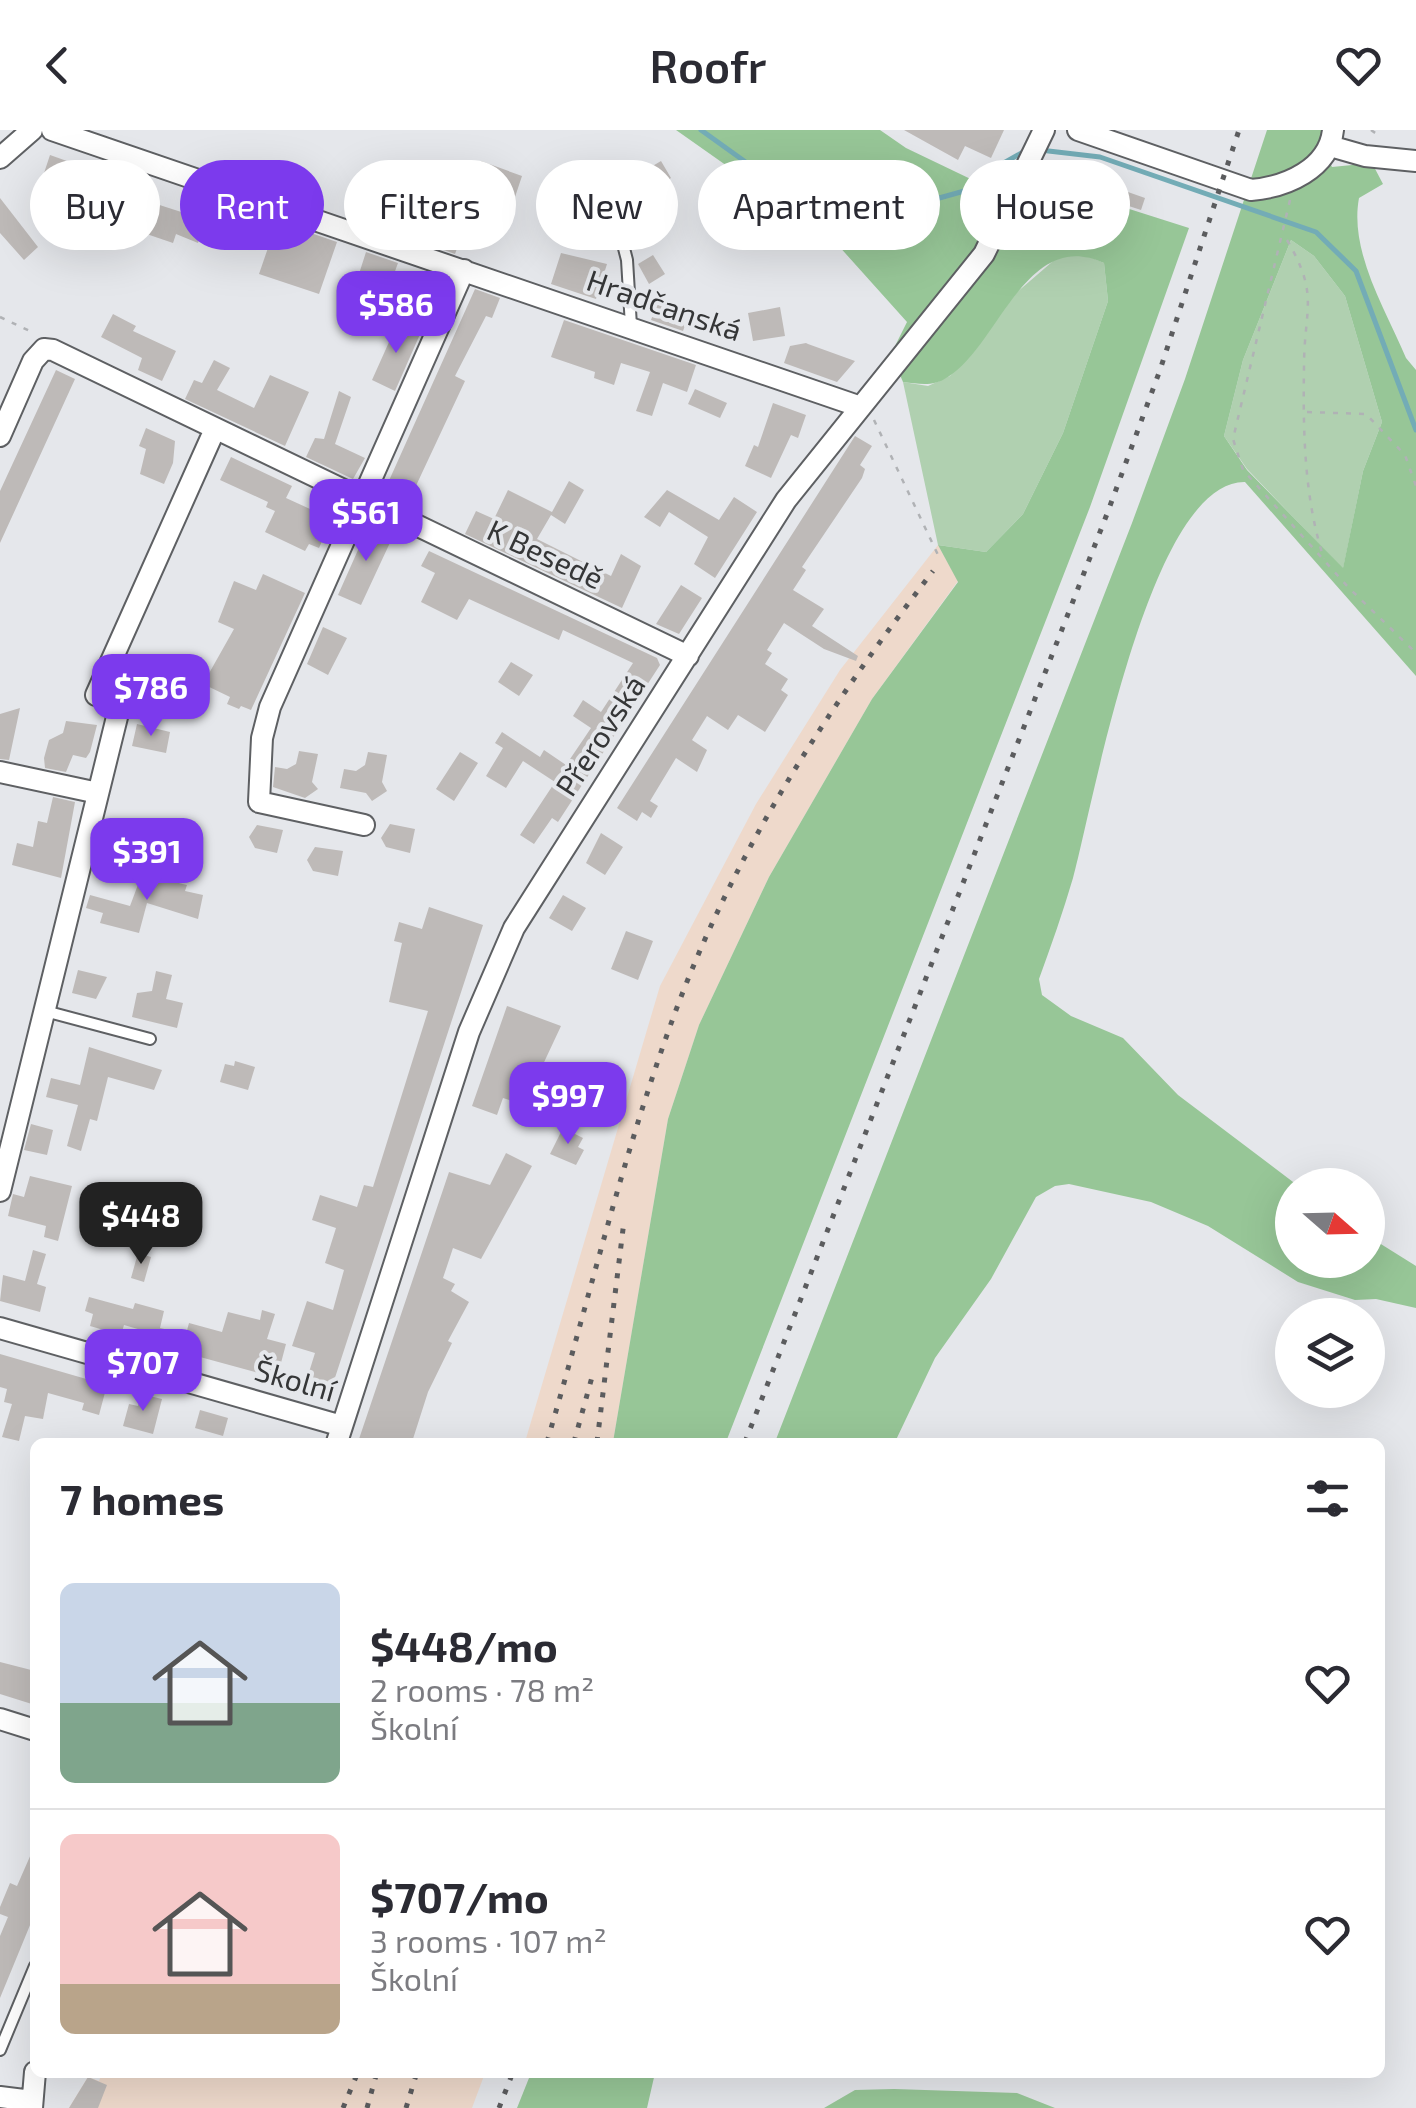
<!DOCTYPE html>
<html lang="en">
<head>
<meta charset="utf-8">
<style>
	:root { --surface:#fff; --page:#f7f7f7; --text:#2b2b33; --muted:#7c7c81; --line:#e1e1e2; --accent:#7c3aed }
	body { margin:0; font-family:"Exo 2",sans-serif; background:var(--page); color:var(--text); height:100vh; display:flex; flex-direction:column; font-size:38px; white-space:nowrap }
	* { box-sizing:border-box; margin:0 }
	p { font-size:32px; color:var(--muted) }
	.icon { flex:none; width:55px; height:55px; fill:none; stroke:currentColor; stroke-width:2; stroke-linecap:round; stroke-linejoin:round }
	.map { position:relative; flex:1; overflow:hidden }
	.side { position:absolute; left:30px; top:1308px; width:1355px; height:640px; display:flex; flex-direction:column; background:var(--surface); border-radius:15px; box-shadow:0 10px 40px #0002 }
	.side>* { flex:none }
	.top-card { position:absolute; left:30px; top:30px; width:1358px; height:90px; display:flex; gap:20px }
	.needle { width:65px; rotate:110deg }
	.tools { position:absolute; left:1275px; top:1038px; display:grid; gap:20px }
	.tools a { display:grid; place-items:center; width:110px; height:110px; border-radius:50%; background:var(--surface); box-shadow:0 10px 40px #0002; font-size:50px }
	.price { position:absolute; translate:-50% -85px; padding:0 22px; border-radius:20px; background:var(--accent); color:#fff; font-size:32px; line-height:65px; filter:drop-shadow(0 2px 5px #0008) }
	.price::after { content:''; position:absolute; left:50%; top:60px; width:30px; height:22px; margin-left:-15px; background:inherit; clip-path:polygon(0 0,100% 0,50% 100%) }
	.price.current { background:#222; color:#fff }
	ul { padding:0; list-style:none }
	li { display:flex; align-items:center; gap:30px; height:250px; padding:0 30px }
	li+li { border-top:2px solid var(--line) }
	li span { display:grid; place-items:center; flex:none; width:280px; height:200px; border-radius:15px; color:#555 }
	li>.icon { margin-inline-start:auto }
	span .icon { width:120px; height:120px; fill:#fffc; stroke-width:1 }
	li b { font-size:42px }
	h2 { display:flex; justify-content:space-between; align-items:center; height:120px; padding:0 30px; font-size:42px }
	.chip { padding:0 35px; border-radius:45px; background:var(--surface); box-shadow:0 10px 40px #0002; font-size:35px; line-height:90px }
	.chip.current { background:var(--accent); color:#fff }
	header { display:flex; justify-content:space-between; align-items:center; height:130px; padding:0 30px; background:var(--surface); font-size:45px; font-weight:600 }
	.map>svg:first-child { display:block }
	.industrial { fill:#eed9cb }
	.green { fill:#b0d0b0 }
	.forest { fill:#97c697; fill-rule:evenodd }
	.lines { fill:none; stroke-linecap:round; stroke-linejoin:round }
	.stream { stroke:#73acb6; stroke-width:5 }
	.building { fill:#bebab8 }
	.lane-casing { stroke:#5e6063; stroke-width:14 }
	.street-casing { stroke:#5e6063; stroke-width:24 }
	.path { stroke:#b0b2b5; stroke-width:2.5; stroke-dasharray:5 8; stroke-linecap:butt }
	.lane { stroke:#fff; stroke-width:10 }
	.street { stroke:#fff; stroke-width:20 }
	.rail { stroke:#5b5c5e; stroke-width:5; stroke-dasharray:5 10; stroke-linecap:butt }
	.labels { text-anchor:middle; stroke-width:8; stroke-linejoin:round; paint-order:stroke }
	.street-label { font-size:30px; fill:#353637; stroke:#e5e7eb }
</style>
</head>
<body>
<header><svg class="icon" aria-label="back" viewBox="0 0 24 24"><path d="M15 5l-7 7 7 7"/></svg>Roofr<svg class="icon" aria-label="heart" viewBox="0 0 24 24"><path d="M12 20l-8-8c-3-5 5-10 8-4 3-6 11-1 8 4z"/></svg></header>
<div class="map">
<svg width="1416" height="1978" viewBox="0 0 1416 1978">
	<rect width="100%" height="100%" fill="#e5e7eb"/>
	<path class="industrial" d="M938,415L958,451L872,569L769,747L699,895L668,989L613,1312H525L660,856L756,674L840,540Z
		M102,1943H485L472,1978H69L88,1947L99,1951Z"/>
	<path class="green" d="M1291,110L1314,126L1345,166L1382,292L1363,341L1343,439L1247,339L1224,306L1243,230Z
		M1083,124L1104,133L1108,171L1063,303L1023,384L986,422L938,415L903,252L928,256L950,246L1016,163L1059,126Z"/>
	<path class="forest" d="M676,0H880L906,18L1048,86H1069L1101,70L1189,98L1090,377L726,1312H613L668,989L699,895L769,747L872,569L958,452L938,415L986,422L1023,384L1063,303L1108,171L1104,133C1026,97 999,215 948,247C933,257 920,254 903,252L891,224L907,192L837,114V100L804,90Z
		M1267,0H1322L1320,12L1332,37L1372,33L1383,54L1359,68C1349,122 1386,180 1406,228L1416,240V546L1245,352C1150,350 1093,675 1073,748C1063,782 1051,816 1039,849L1042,865L1071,886L1123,908L1178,965L1297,1055H1292V1130H1368V1106L1416,1136V1178L1376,1169L1355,1170L1298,1152L1208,1096L1151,1072L1069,1054L1055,1056L1036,1067L991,1149L935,1228L895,1312H775L1132,393L1185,249ZM1291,110L1314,126L1345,166L1382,292L1363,341L1343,438L1247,340L1224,306L1243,230Z
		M531,1943V1942L655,1943L647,1978H517Z
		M894,1959L1017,1963L1055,1978H824L855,1960Z"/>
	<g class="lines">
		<path class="stream" d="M701,0L797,69L842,88L875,86L975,58L1002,34L1025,21
			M1040,20L1100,27L1316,102L1356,141L1416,300"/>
	</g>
	<path class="building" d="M904,0H1004L991,28L965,16L958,30Z
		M50,25L81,36L79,42L144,63L141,69L206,90L198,113L176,104L173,113L132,99L129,106L104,98L113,70L42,49Z
		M481,31L522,46L515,67L473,52Z
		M661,31L671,48L630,75L619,56Z
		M1094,50L1145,68L1141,80L1089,63Z
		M392,64L415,72L408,91L441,102L444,92L464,99L455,124L380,97Z
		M0,68L38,117L24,130L0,103Z
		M209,68L337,112L319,164L259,144L269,115L201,86Z
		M366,122L398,133L389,158L358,147Z
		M561,123L607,134L596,169L551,154Z
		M653,125L665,144L649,154L638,134Z
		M475,159L500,168L492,188L486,186L455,246L465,251L407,375L383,364Z
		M659,168L691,179L683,201L651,190Z
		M780,177L785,206L753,211L748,183Z
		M113,184L136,196L133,201L176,221L162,251L138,240L142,228L101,207Z
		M564,190L696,235L687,262L663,253L652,286L636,281L650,242L621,233L614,255L594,248L595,242L551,227Z
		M398,192L421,202L395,261L372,250Z
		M806,213L808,214L855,231L837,252L784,233L790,216Z
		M214,230L230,238L217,260L254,278L270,245L309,262L285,316L185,269L194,250L202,253Z
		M56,240L75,249L0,413V361Z
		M695,259L727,273L720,288L688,274Z
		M339,261L351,267L335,314L365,328L353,349L306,327L315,308L324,309Z
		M773,273L806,285L798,308L791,305L771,348L745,336L754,315L758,317Z
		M146,298L175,311L173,333L164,354L140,344L146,319L139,316Z
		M855,306L872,316L860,335L865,339L862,348L802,437L806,440L793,460L824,479L812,496L858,526L856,531L824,519L784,493L767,520L772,523L765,534L788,549L781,560L788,565L765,602L738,585L728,600L707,586L692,610L707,620L697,642L676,628L650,671L658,676L651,688L642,682L637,691L617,678Z
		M231,327L292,356L286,368L332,389L319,418L309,414L305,421L265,402L275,381L266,377L268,372L220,350Z
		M569,351L584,360L565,394L551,385L537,409L611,446L621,424L641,436L622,478L465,404L476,381L494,389L508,360L552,382Z
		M667,360L719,390L734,367L757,382L715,448L694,434L708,407L669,382L660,397L644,387Z
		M370,393L394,404L361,475L338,465Z
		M429,421L657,528L660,535L558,692L552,688L534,714L520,705L555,652L523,631L506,658L486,646L503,618L495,613L502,602L540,627L544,620L566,635L591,598L573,586L583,570L601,582L633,533L563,500L559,510L469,469L457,490L421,472L435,443L421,436Z
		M263,444L305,463L251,580L241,576L239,579L227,574L230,567L203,554L234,499L218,492L234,451L256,460Z
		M681,455L702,468L679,504L656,494Z
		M323,497L347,508L328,545L307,534Z
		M511,532L533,545L519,566L498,552Z
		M20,578L9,630L0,629V584Z
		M66,591L97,595L90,622L86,628L73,625L66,642L45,638L44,628L49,610L63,603Z
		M137,594L170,602L166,623L132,616Z
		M299,621L318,624L312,652L318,659L305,668L273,657L275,637L287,639L296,634Z
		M368,622L387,625L382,652L387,661L372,671L366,663L340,658L344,639L356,641L365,635Z
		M460,622L478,633L454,671L436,659Z
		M53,667L75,672L61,748L12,735L17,713L33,717L38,691L47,693Z
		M390,694L415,699L410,723L386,717L381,708Z
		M257,695L283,700L277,723L255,718L249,707Z
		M601,703L623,717L605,745L586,733Z
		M315,717L343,721L338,746L313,741L307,730Z
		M142,744L187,755L185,761L203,765L198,789L147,773L139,803L100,793L103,783L86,778L90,765L130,776Z
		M563,765L586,778L572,801L549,788Z
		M429,777L483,795L330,1263L305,1255L315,1223L292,1216L307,1171L333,1180L344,1140L325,1133L336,1098L312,1090L320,1065L357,1077L364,1055L373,1057L428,881L389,872L402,813L394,811L399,792L422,799Z
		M626,801L653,811L638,850L611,839Z
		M78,840L107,847L96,869L72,863Z
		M156,841L172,845L166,869L183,873L177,898L132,887L137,863L152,861Z
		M507,876L561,896L524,975L503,968L497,985L472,976Z
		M89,917L162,940L154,960L108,947L97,991L90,989L81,1021L67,1016L78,975L46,967L51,948L80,955Z
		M235,931L255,937L248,960L220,952L225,934L234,936Z
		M31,994L53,1000L47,1025L24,1020Z
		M563,998L583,1008L578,1017L584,1020L576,1035L550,1024Z
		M506,1023L532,1036L481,1129L453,1118L443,1148L455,1154L451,1161L469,1172L448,1211L452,1213L428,1262L412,1312H358L449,1042L490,1055Z
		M30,1046L72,1056L58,1111L44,1107L46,1096L8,1086L13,1064L24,1067Z
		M33,1120L46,1124L37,1154L46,1157L40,1182L0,1171L3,1145L25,1151Z
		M138,1123L151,1127L144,1152L131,1148Z
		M89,1167L133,1179L135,1173L164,1181L160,1198L186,1204L189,1193L222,1202L228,1182L260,1190L262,1180L275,1184L267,1209L286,1214L277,1248L145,1212L148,1202L124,1195L121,1205L90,1196L93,1184L85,1181Z
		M0,1224L107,1255L99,1285L82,1280L84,1273L48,1263L43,1289L25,1286L19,1311L2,1307L12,1274L4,1272L7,1259L0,1257Z
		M141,1264L162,1269L153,1304L123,1296L129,1274L138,1276Z
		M200,1280L228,1288L223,1306L195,1298Z
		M0,1532L35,1541V1575L0,1564Z
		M35,1715V1783L0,1868V1806L8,1787L0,1784V1777L10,1753L17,1756Z
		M88,1947L107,1955L98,1978H69Z"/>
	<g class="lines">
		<g class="lane-casing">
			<path id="lane" d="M607,52L627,130L631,196
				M45,881L150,909
				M0,1920L35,1836"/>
		</g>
		<g class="street-casing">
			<path id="street" d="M52,0L858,276
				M1078,0L1251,60C1286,57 1329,39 1333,0
				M1330,16L1365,26L1416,31
				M0,28L32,0
				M0,306L33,231L44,219L53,220L688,526
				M96,565L215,299
				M0,642L98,663
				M364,695L259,672L262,608L270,577L464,140
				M0,1061L118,583
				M0,1198L342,1296
				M337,1312L469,902L514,798L786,370L984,124L1044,0
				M0,1589L35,1600
				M0,1967L32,1971
				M32,1978L35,1942"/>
		</g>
		<path class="path" d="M1371,0L1381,7
			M1290,70L1233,309L1243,340L1348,457L1416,523
			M1287,110C1320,166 1304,178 1304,237C1303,301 1304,368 1324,429
			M0,187L32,202
			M1307,282L1366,284L1405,325L1416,356
			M874,290L939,427"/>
		<use href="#lane" class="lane"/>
		<use href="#street" class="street"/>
		<path class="rail" d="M547,1312C588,1173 622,1028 672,891C732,725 826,580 933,441
			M574,1312L592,1247
			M597,1312L624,1091
			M745,1312L1107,384L1160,240L1239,0
			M343,1978L358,1942
			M367,1978L377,1942
			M406,1978L417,1942
			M499,1978L513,1942"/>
	</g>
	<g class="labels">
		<g class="street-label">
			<text transform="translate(664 176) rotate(19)" y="10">Hradčanská</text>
			<text transform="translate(545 425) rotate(25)" y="10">K Besedě</text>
			<text transform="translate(601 606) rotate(-57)" y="10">Přerovská</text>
			<text transform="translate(295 1251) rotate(16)" y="10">Školní</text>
		</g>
	</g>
</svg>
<div class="tools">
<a><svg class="needle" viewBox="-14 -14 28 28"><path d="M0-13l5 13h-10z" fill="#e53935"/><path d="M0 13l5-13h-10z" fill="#7c7c81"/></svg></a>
<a><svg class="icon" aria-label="layers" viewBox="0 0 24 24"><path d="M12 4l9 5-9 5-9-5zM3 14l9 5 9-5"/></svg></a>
</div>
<b class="price" style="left:396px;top:226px">$586</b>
<b class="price" style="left:366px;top:434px">$561</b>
<b class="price" style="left:151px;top:609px">$786</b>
<b class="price" style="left:147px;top:773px">$391</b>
<b class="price" style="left:568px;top:1017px">$997</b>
<b class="price current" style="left:141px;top:1137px">$448</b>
<b class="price" style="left:143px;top:1284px">$707</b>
<div class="top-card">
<a class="chip">Buy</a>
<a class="chip current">Rent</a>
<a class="chip">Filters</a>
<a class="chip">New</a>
<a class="chip">Apartment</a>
<a class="chip">House</a>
</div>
<section class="side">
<h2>7 homes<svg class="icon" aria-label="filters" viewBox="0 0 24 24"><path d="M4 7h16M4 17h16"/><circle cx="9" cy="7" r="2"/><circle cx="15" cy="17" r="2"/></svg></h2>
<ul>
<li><span style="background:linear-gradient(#c9d6e8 60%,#7fa58c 0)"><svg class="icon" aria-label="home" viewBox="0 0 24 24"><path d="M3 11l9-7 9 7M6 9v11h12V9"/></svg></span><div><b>$448/mo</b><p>2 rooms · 78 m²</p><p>Školní</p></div><svg class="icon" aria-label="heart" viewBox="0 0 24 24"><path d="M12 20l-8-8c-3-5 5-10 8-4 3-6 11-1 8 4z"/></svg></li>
<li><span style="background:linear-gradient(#f6c9c9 75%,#b9a48a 0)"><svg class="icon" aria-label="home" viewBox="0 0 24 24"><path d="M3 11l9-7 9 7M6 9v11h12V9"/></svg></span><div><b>$707/mo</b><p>3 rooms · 107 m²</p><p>Školní</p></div><svg class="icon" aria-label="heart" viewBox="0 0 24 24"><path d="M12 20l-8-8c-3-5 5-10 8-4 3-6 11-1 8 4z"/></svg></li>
</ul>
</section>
</div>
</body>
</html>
